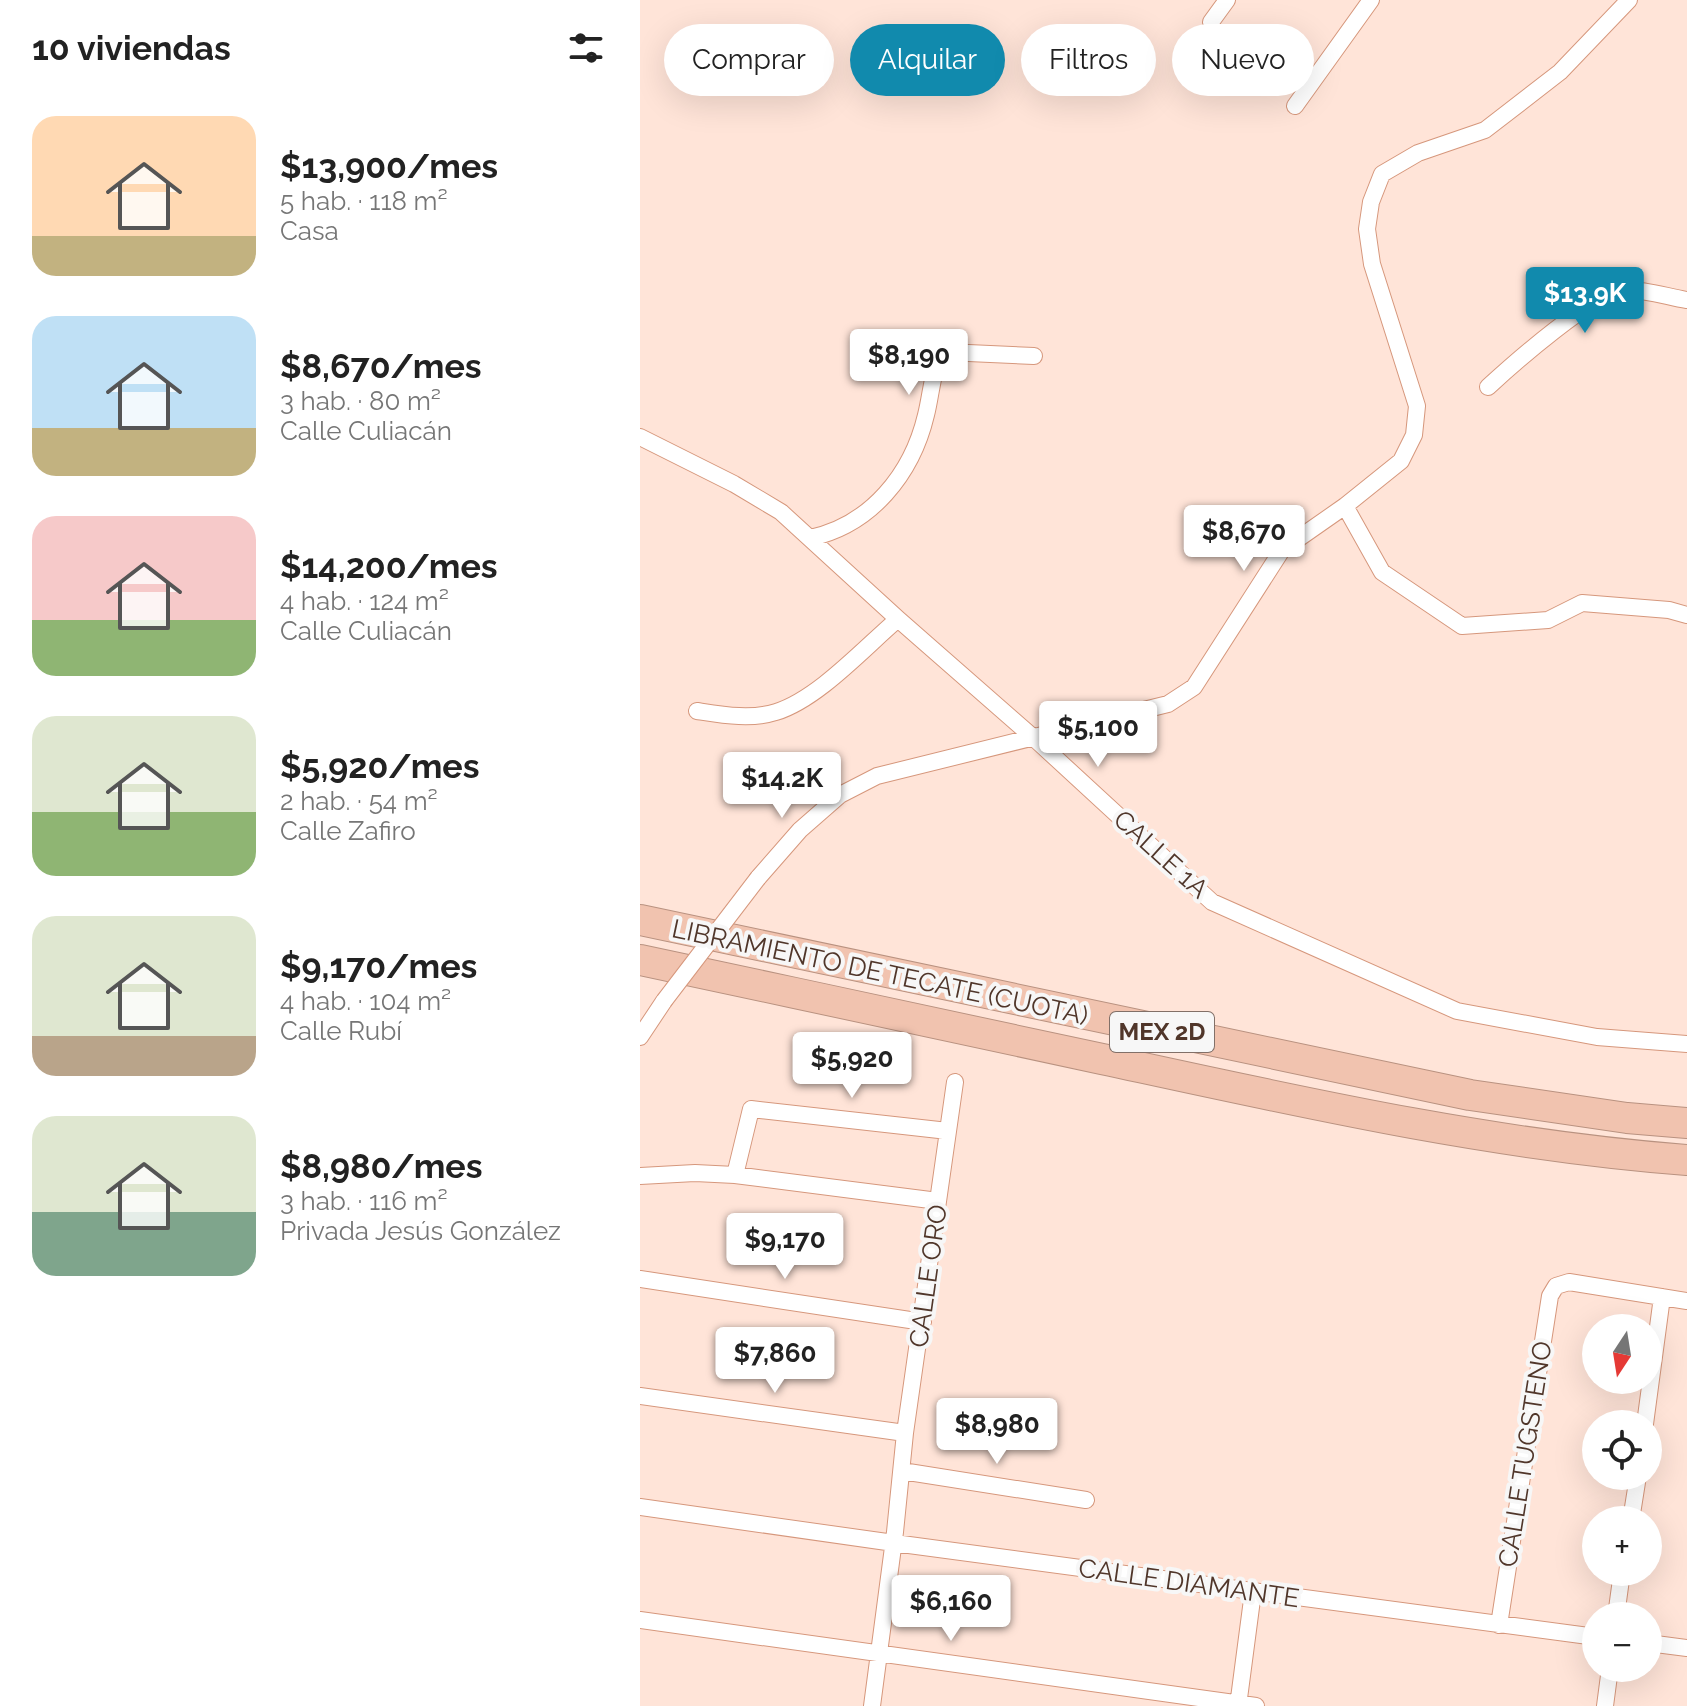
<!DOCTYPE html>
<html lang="es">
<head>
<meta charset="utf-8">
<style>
	:root { --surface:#fff; --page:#f2f2f2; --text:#222; --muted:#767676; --accent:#118aad }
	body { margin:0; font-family:Raleway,sans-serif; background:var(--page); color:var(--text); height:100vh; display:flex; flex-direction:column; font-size:30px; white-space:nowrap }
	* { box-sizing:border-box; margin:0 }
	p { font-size:26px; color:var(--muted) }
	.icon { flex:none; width:44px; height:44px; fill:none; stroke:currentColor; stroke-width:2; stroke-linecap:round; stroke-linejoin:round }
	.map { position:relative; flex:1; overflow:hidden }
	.details { display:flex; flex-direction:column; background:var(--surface); width:640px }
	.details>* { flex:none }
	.banner { position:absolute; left:24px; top:24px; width:760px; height:72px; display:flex; gap:16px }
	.needle { width:52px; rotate:192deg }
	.fabs { position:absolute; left:942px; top:1314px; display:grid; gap:16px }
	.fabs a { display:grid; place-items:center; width:80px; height:80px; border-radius:50%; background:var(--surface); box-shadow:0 8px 32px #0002; font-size:40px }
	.price { position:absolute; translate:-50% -68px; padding:0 18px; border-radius:8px; background:#fff; color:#222; font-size:26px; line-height:52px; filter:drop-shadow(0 2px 4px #0008) }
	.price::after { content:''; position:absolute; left:50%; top:48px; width:24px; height:18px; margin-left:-12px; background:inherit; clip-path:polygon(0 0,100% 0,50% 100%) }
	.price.selected { background:var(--accent); color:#fff }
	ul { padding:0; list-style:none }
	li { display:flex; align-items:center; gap:24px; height:200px; padding:0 32px }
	li span { display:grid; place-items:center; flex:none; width:224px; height:160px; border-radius:24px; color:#555 }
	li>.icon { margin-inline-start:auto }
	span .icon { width:96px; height:96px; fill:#fffc; stroke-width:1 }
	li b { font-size:34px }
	h2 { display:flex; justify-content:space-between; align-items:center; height:96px; padding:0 32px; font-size:34px }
	.tag { padding:0 28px; border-radius:36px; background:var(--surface); box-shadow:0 8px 32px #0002; font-size:28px; line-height:72px }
	.tag.selected { background:var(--accent); color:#fff }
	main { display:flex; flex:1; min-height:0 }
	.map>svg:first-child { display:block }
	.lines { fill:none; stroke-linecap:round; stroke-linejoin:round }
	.minor-casing { stroke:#d6977c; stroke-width:18 }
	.motorway-casing { stroke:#b99280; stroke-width:32 }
	.minor { stroke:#fff; stroke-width:16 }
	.motorway { stroke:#f1c3af; stroke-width:30 }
	.minor-bridge-casing { stroke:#d6977c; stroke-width:18; stroke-linecap:butt }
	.minor-bridge { stroke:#fff; stroke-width:16 }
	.labels { text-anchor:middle; stroke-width:8; stroke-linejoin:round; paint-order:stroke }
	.shield { fill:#f7f7f7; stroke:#827068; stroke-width:2 }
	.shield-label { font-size:24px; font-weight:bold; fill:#50362a }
	.street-label { font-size:26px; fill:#50362a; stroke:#f7f7f7 }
</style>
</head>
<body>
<main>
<section class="details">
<h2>10 viviendas<svg class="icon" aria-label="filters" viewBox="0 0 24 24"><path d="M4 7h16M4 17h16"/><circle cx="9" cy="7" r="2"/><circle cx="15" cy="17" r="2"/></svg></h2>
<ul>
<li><span style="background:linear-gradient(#ffd9b3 75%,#c2b280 0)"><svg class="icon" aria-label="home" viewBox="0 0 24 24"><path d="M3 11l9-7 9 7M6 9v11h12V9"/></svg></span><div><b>$13,900/mes</b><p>5 hab. · 118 m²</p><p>Casa</p></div></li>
<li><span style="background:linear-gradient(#bfe0f5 70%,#c2b280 0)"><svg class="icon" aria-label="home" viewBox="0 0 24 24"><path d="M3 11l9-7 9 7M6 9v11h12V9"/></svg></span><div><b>$8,670/mes</b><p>3 hab. · 80 m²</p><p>Calle Culiacán</p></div></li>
<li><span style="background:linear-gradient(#f6c9c9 65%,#8fb573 0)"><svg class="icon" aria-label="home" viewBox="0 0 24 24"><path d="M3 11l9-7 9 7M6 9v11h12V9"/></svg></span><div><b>$14,200/mes</b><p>4 hab. · 124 m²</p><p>Calle Culiacán</p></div></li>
<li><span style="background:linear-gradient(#dfe7d0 60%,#8fb573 0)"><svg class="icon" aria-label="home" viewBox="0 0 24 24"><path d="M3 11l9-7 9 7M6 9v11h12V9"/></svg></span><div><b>$5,920/mes</b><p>2 hab. · 54 m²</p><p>Calle Zafiro</p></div></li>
<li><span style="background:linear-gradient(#dfe7d0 75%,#b9a48a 0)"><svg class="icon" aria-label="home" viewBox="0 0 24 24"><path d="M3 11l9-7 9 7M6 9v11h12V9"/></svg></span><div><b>$9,170/mes</b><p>4 hab. · 104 m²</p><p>Calle Rubí</p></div></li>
<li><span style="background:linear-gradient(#dfe7d0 60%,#7fa58c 0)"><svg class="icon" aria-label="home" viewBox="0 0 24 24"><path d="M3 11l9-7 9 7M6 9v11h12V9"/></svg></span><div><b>$8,980/mes</b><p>3 hab. · 116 m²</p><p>Privada Jesús González</p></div></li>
</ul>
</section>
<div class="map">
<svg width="1047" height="1706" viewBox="0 0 1047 1706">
	<rect width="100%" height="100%" fill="#ffe4d8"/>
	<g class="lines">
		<g class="minor-casing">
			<path id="minor" d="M571,22L587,0
				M655,106L731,0
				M848,387C872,365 955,291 985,290C1005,289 1028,297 1047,300
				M0,437L94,484L141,512L258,619L395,739L572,902L817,1011L957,1037L1047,1044
				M705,506L742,572L822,626L908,620L942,603L1029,610L1047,615
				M170,538C231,525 272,474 286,415C291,395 292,374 300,355L306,352L394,356
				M57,711C83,715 111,720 136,712C178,699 224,648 258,619
				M118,878L160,830L200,795L237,776L528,704L554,687L642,550L705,506L761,461L774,435L777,406L732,264L727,229L731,202L742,174L778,153L845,130L920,72L989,0
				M0,1037L24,1001
				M95,1175L111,1109L308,1131
				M0,1176L55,1173L95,1175L298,1201
				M0,1279L283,1322
				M0,1396L265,1433
				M1005,1424L1022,1297
				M262,1471L446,1500
				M0,1507L254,1543L956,1637
				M991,1520L998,1476
				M976,1616L982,1572
				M0,1620L616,1706
				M859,1625L910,1296L916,1286L929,1282L1047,1301
				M1008,1643L1047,1648
				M232,1706L255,1532L265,1433L315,1082
				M598,1706L613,1592
				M965,1706L970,1668"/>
		</g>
		<g class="motorway-casing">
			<path id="motorway" d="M0,920L830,1095L987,1118L1047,1123
				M0,960C154,993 308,1025 462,1059C656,1101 849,1145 1047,1160"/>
		</g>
		<use href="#minor" class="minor"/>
		<use href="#motorway" class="motorway"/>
		<g class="minor-bridge-casing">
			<path id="minor-bridge" d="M24,1001L118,878"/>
		</g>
		<use href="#minor-bridge" class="minor-bridge"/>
	</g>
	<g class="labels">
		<rect class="shield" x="470" y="1012" width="104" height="40" rx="6"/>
		<g class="shield-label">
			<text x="522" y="1040">MEX 2D</text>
		</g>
		<g class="street-label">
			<text transform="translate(521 854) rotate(42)" y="9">CALLE 1A</text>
			<text transform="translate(240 972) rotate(12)" y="9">LIBRAMIENTO DE TECATE (CUOTA)</text>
			<text transform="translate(288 1276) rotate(-82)" y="9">CALLE ORO</text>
			<text transform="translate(885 1454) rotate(-81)" y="9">CALLE TUGSTENO</text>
			<text transform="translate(549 1583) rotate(8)" y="9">CALLE DIAMANTE</text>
		</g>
	</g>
</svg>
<div class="fabs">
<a><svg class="needle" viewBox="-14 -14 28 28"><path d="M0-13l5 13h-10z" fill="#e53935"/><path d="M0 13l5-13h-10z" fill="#767676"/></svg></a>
<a><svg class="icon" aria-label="locate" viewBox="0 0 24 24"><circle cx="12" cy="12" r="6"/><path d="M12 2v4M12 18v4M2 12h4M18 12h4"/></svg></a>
<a>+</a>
<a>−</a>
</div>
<b class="price selected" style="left:945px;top:335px">$13.9K</b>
<b class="price" style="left:269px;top:397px">$8,190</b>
<b class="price" style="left:604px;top:573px">$8,670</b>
<b class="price" style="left:458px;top:769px">$5,100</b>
<b class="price" style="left:142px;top:820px">$14.2K</b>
<b class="price" style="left:212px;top:1100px">$5,920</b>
<b class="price" style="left:145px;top:1281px">$9,170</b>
<b class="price" style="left:135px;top:1395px">$7,860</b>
<b class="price" style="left:357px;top:1466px">$8,980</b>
<b class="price" style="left:311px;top:1643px">$6,160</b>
<div class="banner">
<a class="tag">Comprar</a>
<a class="tag selected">Alquilar</a>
<a class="tag">Filtros</a>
<a class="tag">Nuevo</a>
</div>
</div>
</main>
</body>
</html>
